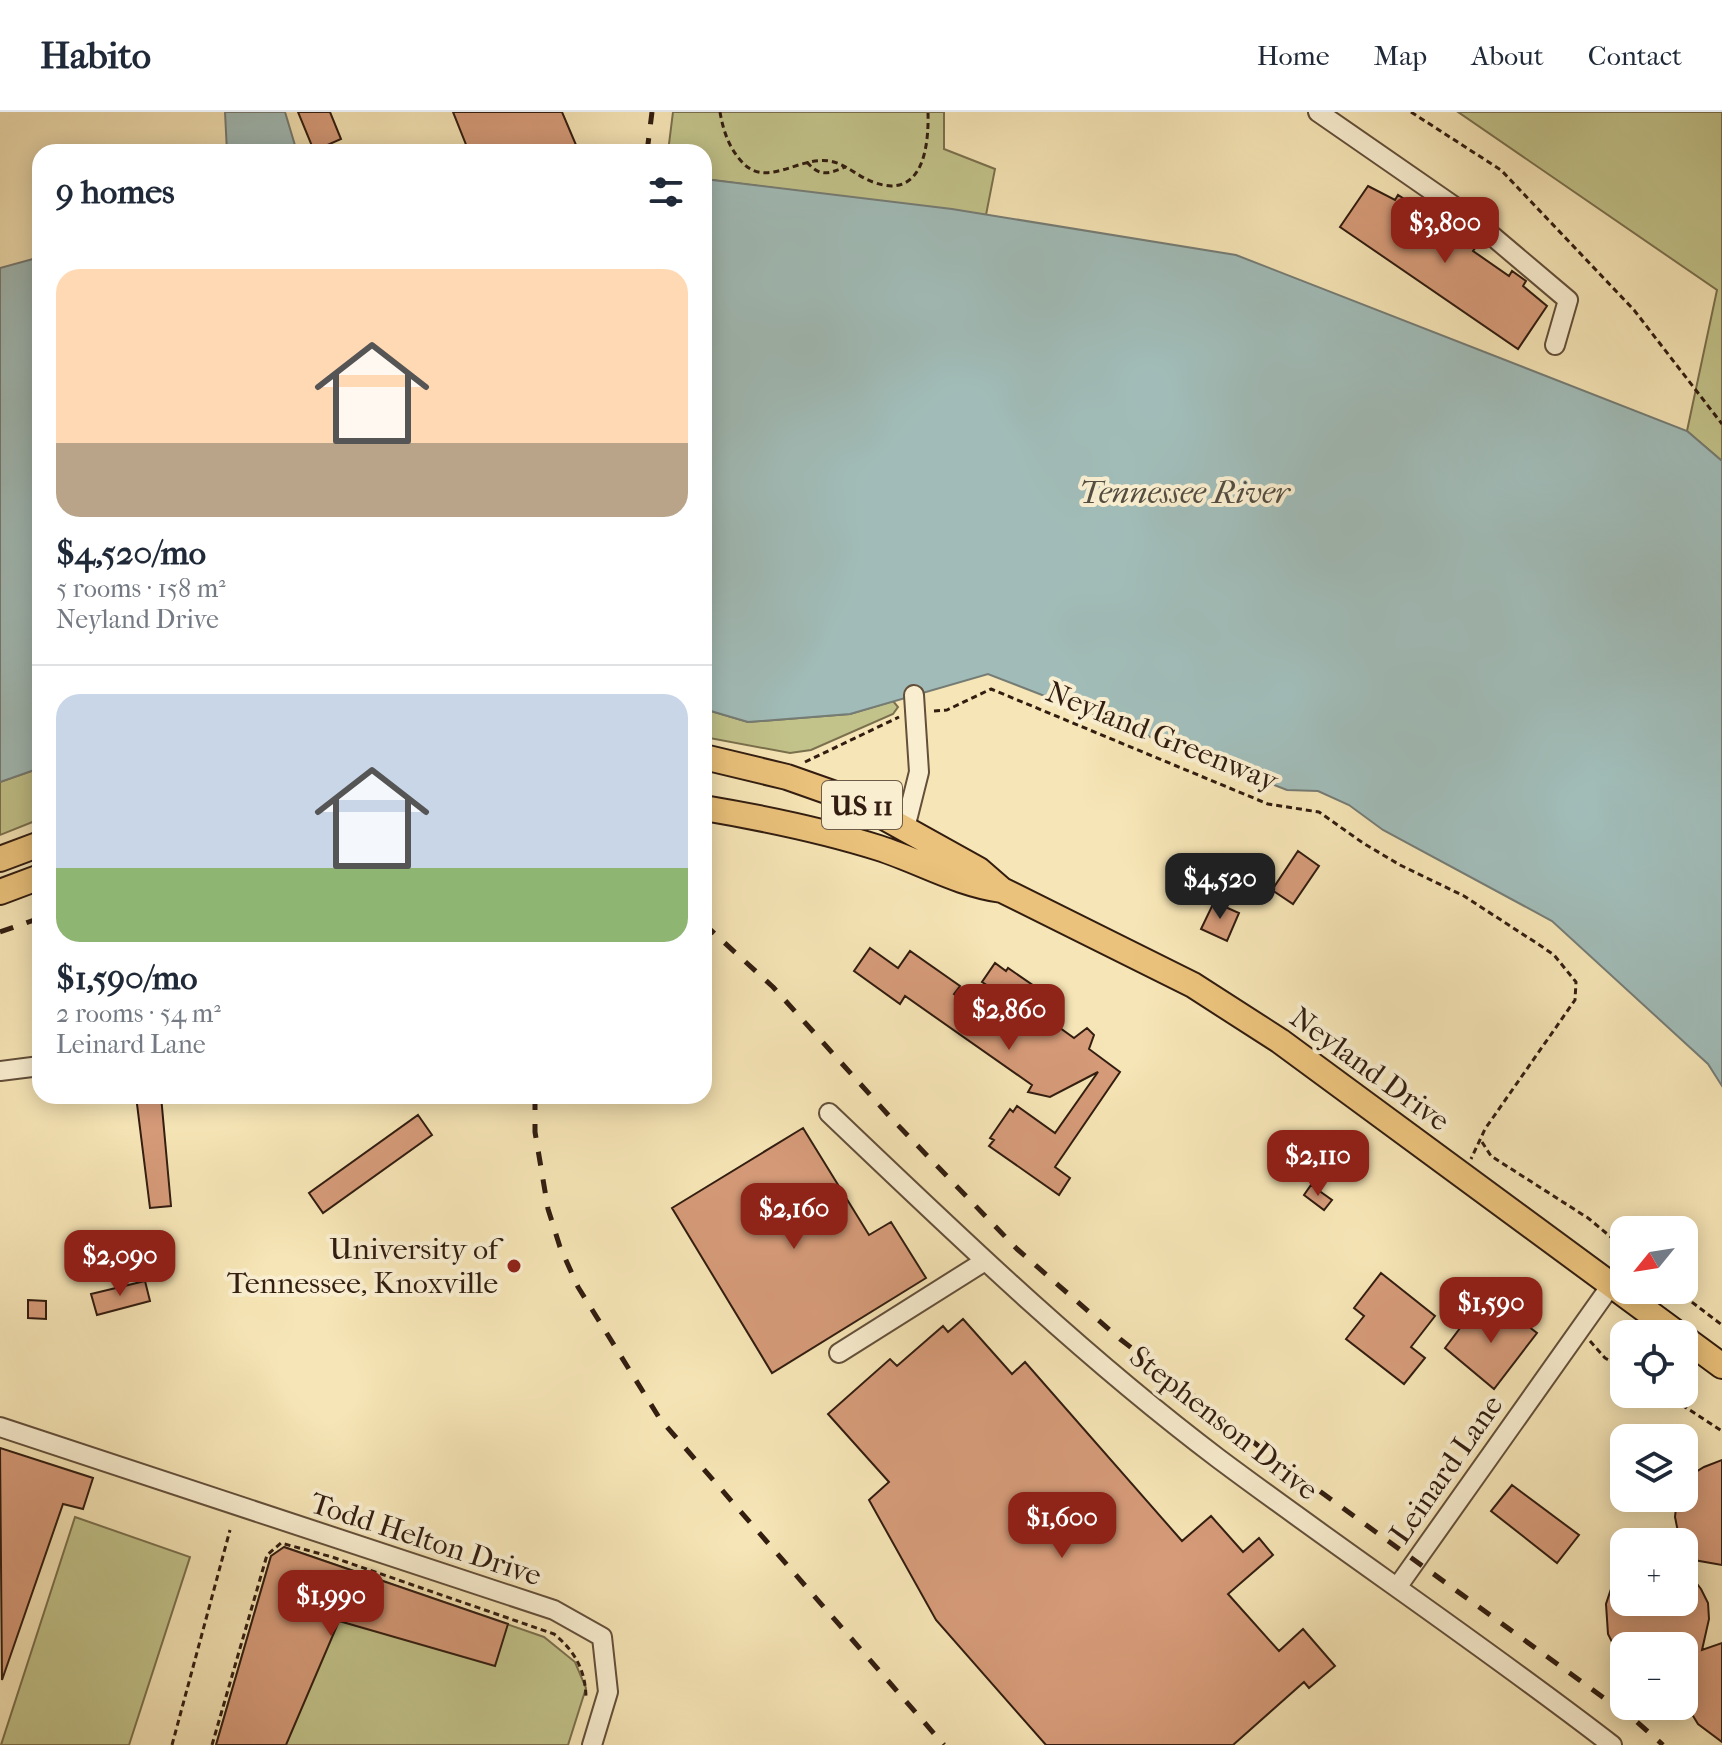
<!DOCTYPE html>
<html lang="en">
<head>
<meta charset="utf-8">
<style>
	:root { --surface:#fff; --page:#f6f6f7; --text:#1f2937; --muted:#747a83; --line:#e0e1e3; --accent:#8f2418 }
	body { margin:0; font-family:"IM FELL French Canon",serif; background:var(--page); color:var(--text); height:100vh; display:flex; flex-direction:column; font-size:30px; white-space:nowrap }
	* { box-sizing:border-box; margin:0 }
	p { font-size:26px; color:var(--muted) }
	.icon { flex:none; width:44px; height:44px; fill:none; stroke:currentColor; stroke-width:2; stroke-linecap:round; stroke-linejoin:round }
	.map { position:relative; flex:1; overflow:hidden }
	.details { position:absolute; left:32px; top:32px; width:680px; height:960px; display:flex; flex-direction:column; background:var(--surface); border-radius:24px; box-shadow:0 4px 20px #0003 }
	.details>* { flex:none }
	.needle { width:52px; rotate:240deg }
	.fabs { position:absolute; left:1610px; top:1104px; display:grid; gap:16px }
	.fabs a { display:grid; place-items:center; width:88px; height:88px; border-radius:16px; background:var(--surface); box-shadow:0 4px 20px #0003; font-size:40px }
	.price { position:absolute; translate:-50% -68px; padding:0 18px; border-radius:16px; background:var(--accent); color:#fff; font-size:26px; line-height:52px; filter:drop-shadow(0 2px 4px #0008) }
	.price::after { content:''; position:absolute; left:50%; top:48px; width:24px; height:18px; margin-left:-12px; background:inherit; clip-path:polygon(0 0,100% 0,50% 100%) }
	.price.on { background:#222; color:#fff }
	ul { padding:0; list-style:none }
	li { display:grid; align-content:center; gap:16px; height:424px; padding:0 24px }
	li+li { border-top:2px solid var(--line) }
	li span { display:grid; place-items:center; height:248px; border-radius:24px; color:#555 }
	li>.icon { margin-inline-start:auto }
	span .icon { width:144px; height:144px; fill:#fffc; stroke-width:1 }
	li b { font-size:34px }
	h2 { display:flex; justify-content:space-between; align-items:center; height:96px; padding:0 24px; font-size:34px }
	header { display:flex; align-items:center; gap:48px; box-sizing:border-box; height:112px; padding:0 40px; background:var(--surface); border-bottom:2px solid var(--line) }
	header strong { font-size:38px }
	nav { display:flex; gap:44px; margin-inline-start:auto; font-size:28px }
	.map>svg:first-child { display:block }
	.green { fill:#c2c38a; stroke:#7a704d; stroke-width:2 }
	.water { fill:#a1bcb8; stroke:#757c75; stroke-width:2 }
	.building { fill:#d69b79; stroke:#321d10; stroke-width:2 }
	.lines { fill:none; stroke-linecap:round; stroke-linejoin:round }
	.minor-casing { stroke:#634f3a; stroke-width:22 }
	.major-casing { stroke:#321d10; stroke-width:28 }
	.path { stroke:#321d10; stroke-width:3; stroke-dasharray:6 4; stroke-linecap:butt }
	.minor { stroke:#f9eed0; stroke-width:18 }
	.major { stroke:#ebc27b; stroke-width:24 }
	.rail { stroke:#321d10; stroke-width:5; stroke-dasharray:14 14; stroke-linecap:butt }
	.poi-dot { fill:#8f2418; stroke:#f9eed0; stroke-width:3 }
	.labels { text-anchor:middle; stroke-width:8; stroke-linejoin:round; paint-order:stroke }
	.shield { fill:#f9eed0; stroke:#6e5c4a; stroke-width:2 }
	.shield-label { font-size:28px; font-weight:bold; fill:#321d10 }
	.street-label { font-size:30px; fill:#321d10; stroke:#f9eed0 }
	.poi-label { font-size:30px; fill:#321d10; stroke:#f9eed0; text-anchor:end }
	.water-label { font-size:32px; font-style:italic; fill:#534d42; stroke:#f9eed0 }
</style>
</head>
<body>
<header>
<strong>Habito</strong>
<nav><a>Home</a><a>Map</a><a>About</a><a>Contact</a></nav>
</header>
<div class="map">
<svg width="1722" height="1633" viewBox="0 0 1722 1633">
	<rect width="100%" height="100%" fill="#f6e5b6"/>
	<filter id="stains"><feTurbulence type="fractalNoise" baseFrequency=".0025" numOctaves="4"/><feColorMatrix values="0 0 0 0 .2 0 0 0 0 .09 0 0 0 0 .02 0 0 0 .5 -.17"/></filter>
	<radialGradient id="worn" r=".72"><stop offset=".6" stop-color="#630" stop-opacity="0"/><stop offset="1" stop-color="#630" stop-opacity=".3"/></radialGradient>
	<path class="green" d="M673,0H944V37L995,57L986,103L704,67V40H668Z
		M1458,0H1722V349L1687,319L1717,178Z
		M893,589L898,595L893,602L811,638L790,641L704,625V597L748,610L850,602Z
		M40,656V707L0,723V670Z
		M75,1405L190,1445L129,1633H1Z
		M284,1435L544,1525L575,1550L586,1576L568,1633H216L271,1444Z"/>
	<path class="water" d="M225,0H285L297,40H227Z
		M704,67L952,97L1236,143L1687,319L1722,349V974L1708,952L1552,809L1383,718L1349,693L1318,679L1287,678L988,562L850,602L748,610L704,597Z
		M40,145V656L0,670V156Z"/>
	<path class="building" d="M298,0H330L341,27L314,39Z
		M453,0H562L579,40H469Z
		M1368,74L1395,88L1398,83L1412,92L1409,97L1452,126L1455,121L1476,135L1473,139L1509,164L1512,159L1526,169L1523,174L1547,194L1518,237L1340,115Z
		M1298,739L1319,754L1293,792L1272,778Z
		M1214,790L1239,801L1227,829L1201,817Z
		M870,836L898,856L910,839L960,874L954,882L978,899L993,877L982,870L995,851L1006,859L1008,856L1053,887L1042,903L1074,926L1087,916L1094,923L1089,937L1120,960L1055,1055L1070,1066L1059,1083L989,1034L994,1028L990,1026L1010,997L1013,1000L1017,994L1055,1021L1098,960L1050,985L1028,980L1032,973L905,884L900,892L854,859Z
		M136,984H161L171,1094L150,1096Z
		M418,1003L432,1023L323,1101L309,1081Z
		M803,1016L869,1123L891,1110L926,1166L772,1261L672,1096Z
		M1311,1073L1332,1088L1324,1098L1304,1083Z
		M1381,1161L1435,1204L1411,1235L1425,1246L1404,1272L1346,1227L1364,1204L1354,1196Z
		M145,1169L150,1189L97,1203L91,1182Z
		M28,1188L46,1189V1207L28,1206Z
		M1499,1192L1537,1221L1494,1277L1445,1236L1470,1203L1483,1213Z
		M963,1207L1012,1262L1025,1250L1182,1429L1211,1404L1243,1440L1259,1426L1273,1443L1228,1482L1279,1539L1303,1517L1335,1554L1309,1576L1304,1570L1233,1633H1046L936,1508L869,1388L889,1370L828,1302L890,1247L897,1254L943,1214L948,1220Z
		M0,1336L93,1366L83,1397L63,1392L2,1568Z
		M1722,1348V1453L1694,1448L1678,1420L1675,1405L1677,1386H1684V1372L1691,1363L1704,1355Z
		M1512,1373L1579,1423L1557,1451L1491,1399Z
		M284,1435L508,1512L495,1554L339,1509L286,1633H216L271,1444Z
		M1684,1455L1701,1477L1708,1491L1709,1507L1702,1538L1722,1531V1630L1698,1612L1690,1599L1687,1584L1690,1545L1684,1548V1534H1614L1608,1522L1606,1492L1611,1477L1624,1461V1490H1684Z"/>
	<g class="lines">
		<g class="minor-casing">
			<path id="minor" d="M1318,0L1471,106L1568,188L1555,233
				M905,716L919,660L914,583
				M0,959L40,954
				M829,1001C955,1121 1080,1242 1219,1347C1349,1444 1484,1534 1612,1633
				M839,1241L985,1149
				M0,1315L554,1498L602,1525L608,1580L592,1633
				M1398,1474L1624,1155"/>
		</g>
		<g class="major-casing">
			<path id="major" d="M704,645L787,665L855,689L979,758L1002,778L1193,873L1280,929L1678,1222
				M704,696C763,706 822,718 879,736C922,750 958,772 1002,778
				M0,747L40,732
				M0,780L40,765
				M1684,1226L1722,1254"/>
		</g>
		<path class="path" d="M720,0C723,18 729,36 742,50C766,77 799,44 829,49C845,51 858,65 873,70C923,89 929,34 928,0
			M1411,0L1501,58L1634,198L1722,312
			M807,50C819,65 829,62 845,55
			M934,599L947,598L991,577L1268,692L1319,700L1363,731L1400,753L1464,784L1541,834L1554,843L1576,870L1575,888L1485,1017L1471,1047
			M805,650L899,605
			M1482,1030L1491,1044L1588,1106L1624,1136
			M1676,1178L1722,1213
			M1590,1229L1605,1246L1624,1256
			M1665,1282L1722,1319
			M172,1633L230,1418
			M212,1633L267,1443L281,1431L332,1445L554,1522C575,1539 586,1559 586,1587"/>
		<use href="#minor" class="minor"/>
		<use href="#major" class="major"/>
		<path class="rail" d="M647,40L652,0
			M704,812L773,875L891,1006L1017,1137L1120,1227L1270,1343L1637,1610L1663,1633
			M0,820L40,806
			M535,984V1020L548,1097L560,1135L578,1175L660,1307L944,1633"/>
	</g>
	<circle class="poi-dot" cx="514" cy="1154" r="8"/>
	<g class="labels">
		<rect class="shield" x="822" y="669" width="80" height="48" rx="6"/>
		<g class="shield-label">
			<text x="862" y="703">US 11</text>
		</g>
		<g class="street-label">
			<text transform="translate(1162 624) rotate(22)" y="10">Neyland Greenway</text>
			<text transform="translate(1370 957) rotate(36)" y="10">Neyland Drive</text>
			<text transform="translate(1224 1311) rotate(38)" y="10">Stephenson Drive</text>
			<text transform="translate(1446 1357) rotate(-55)" y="10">Leinard Lane</text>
			<text transform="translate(426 1427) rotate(18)" y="10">Todd Helton Drive</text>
		</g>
		<g class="poi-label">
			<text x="498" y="1147">University of<tspan x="498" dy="34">Tennessee, Knoxville</tspan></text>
		</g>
		<g class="water-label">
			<text x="1184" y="391">Tennessee River</text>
		</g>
	</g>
	<rect width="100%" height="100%" filter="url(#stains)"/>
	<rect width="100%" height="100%" fill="url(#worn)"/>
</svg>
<div class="fabs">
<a><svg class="needle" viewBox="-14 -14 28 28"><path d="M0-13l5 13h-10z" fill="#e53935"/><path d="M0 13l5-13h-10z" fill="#747a83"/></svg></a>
<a><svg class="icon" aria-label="locate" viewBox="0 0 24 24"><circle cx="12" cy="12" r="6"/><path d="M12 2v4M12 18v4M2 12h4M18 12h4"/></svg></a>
<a><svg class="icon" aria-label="layers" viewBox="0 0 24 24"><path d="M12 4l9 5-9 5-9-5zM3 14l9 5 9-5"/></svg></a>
<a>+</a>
<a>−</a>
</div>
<b class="price" style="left:1445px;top:153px">$3,800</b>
<b class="price on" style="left:1220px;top:809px">$4,520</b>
<b class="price" style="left:1009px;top:940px">$2,860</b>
<b class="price" style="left:1318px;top:1086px">$2,110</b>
<b class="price" style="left:794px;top:1139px">$2,160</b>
<b class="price" style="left:120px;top:1186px">$2,090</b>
<b class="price" style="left:1491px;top:1233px">$1,590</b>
<b class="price" style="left:1062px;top:1448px">$1,600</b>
<b class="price" style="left:331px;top:1526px">$1,990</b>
<section class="details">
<h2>9 homes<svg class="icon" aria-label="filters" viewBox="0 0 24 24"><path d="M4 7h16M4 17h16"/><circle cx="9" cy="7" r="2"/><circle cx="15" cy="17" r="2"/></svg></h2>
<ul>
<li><span style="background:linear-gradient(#ffd9b3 70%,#b9a48a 0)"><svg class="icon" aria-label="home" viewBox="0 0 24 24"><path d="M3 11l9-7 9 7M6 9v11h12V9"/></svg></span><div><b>$4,520/mo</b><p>5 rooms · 158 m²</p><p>Neyland Drive</p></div></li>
<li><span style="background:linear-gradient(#c9d6e8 70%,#8fb573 0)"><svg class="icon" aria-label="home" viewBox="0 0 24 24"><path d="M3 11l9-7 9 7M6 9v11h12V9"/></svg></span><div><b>$1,590/mo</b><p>2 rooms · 54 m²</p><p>Leinard Lane</p></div></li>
</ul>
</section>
</div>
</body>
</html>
